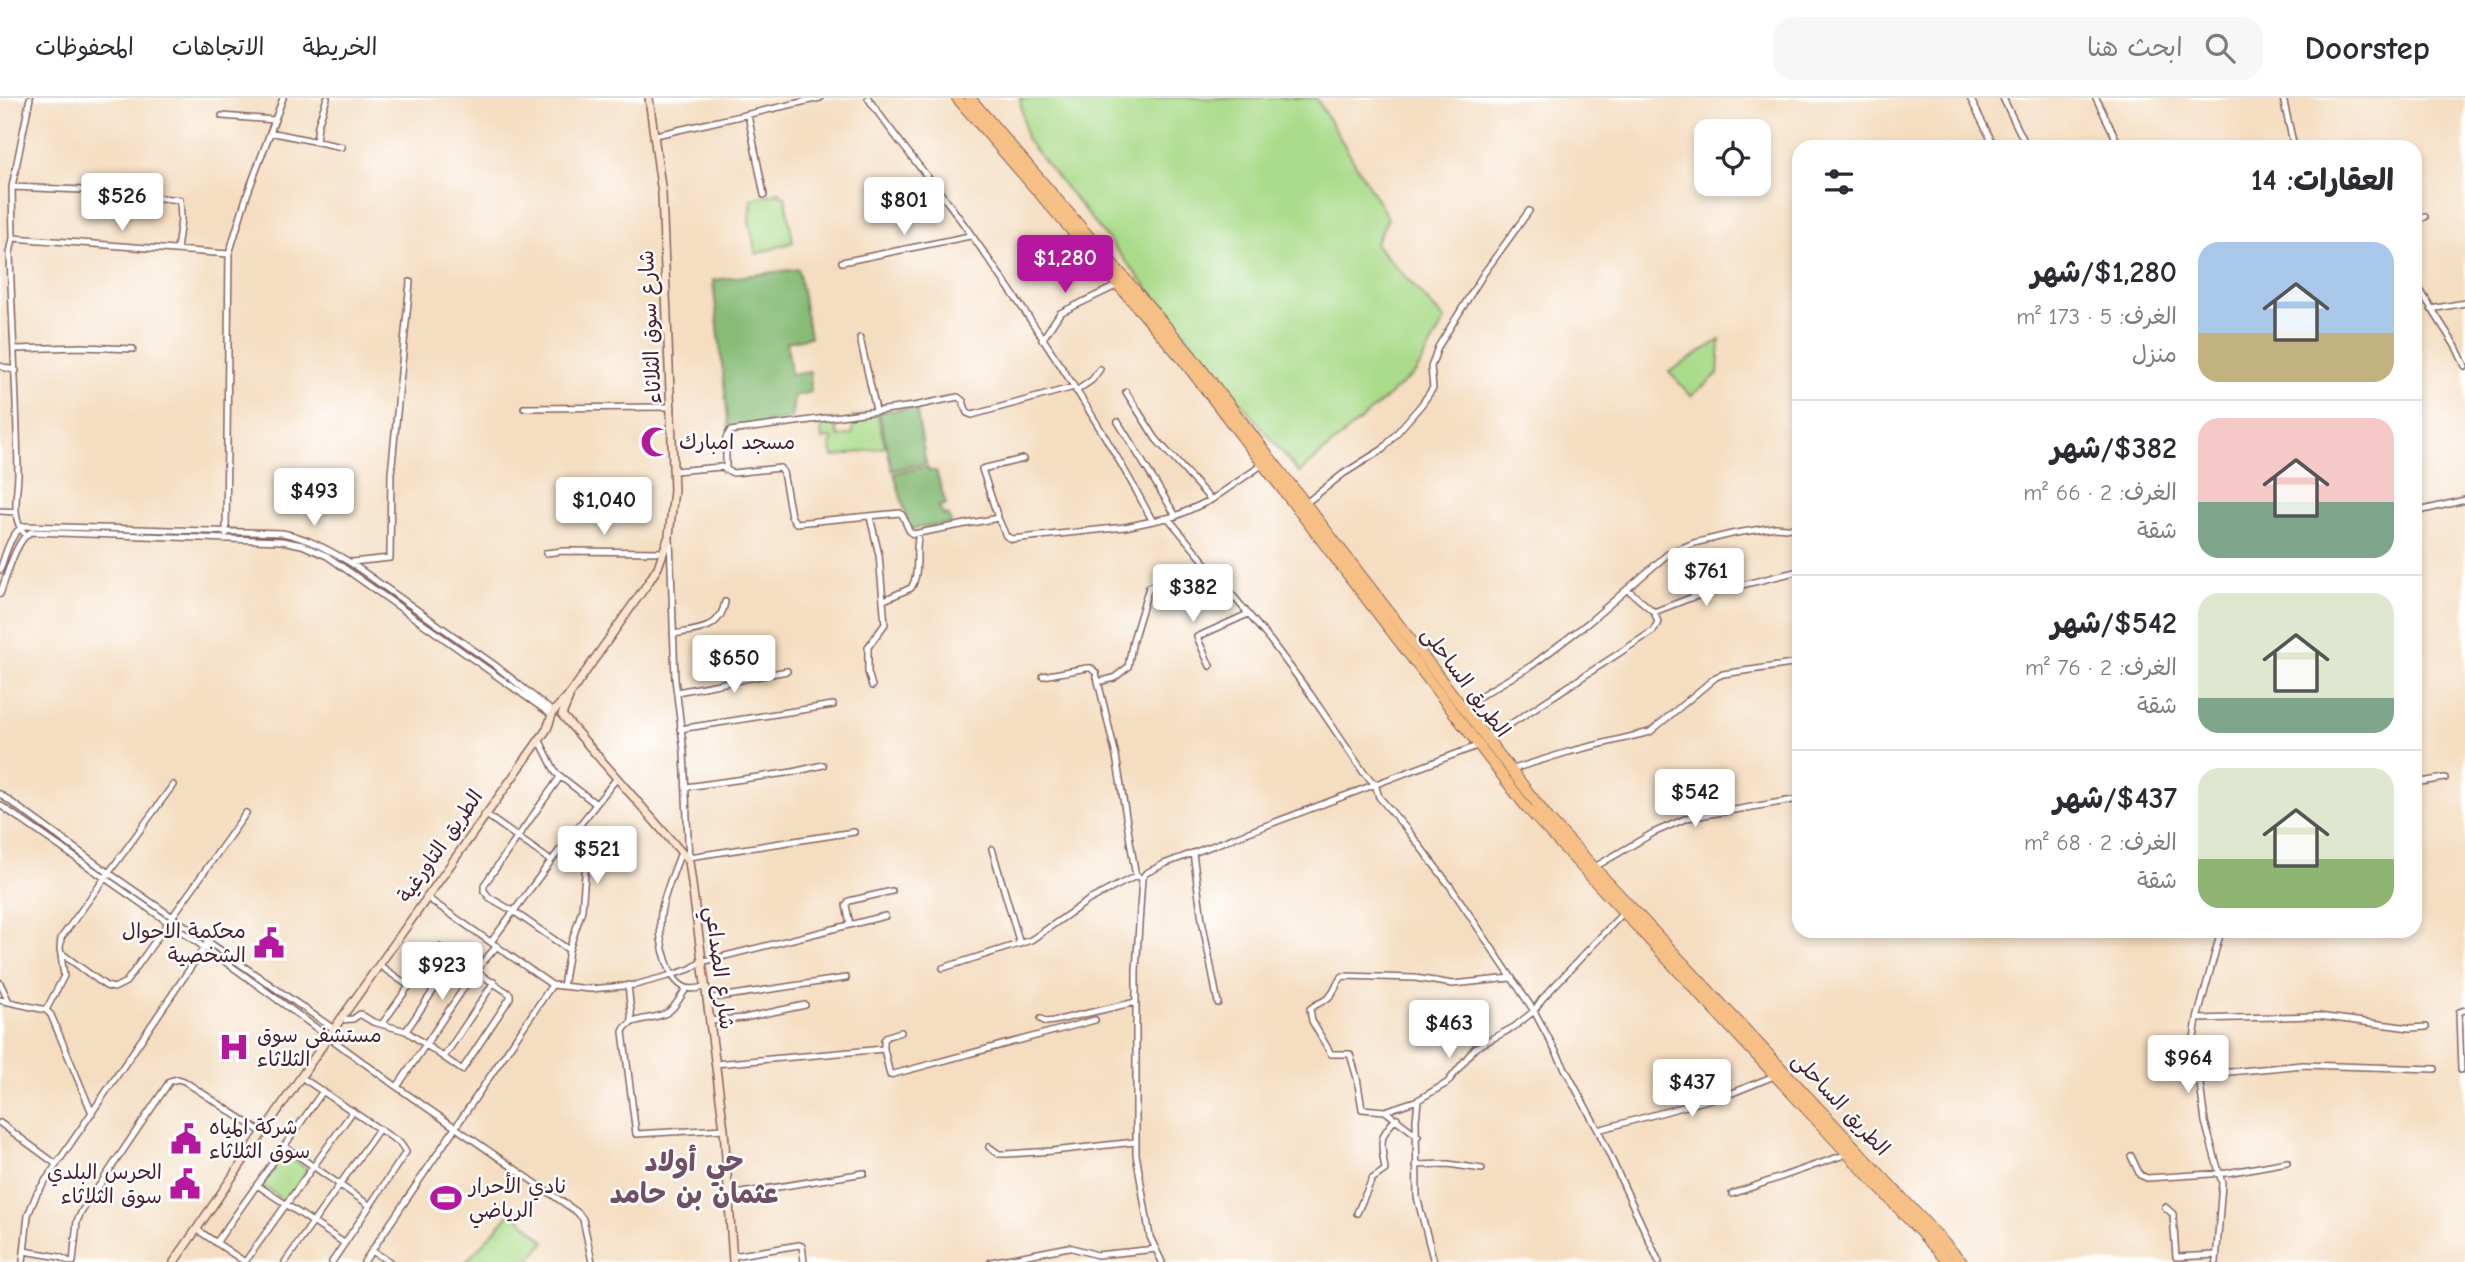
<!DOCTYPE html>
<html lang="ar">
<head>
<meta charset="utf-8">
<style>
	:root { --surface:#fff; --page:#f7f7f7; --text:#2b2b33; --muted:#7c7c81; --line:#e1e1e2; --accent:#b5179e }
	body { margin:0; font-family:"Comic Neue","Playpen Sans Arabic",sans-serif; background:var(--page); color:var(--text); direction:rtl; height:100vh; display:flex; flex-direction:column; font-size:26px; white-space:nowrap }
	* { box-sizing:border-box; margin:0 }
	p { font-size:23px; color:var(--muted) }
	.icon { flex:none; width:38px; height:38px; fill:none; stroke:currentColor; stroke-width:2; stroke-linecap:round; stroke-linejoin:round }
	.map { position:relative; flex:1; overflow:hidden; direction:ltr }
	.drawer { position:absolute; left:1792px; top:42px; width:630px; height:798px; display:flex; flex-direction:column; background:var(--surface); border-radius:21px; box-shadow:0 4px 10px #0003; direction:rtl }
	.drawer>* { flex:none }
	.fabs { position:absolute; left:1694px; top:21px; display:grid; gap:14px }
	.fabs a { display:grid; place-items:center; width:77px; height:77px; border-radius:14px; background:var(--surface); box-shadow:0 4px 10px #0003; font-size:35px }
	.price { position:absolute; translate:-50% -60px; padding:0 16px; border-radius:7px; background:#fff; color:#222; font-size:23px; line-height:46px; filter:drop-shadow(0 2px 4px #0008) }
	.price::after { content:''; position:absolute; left:50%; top:42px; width:21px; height:16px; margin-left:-10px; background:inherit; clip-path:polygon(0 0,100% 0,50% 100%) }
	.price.selected { background:var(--accent); color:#fff }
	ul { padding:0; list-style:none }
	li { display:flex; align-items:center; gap:21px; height:175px; padding:0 28px }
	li+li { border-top:2px solid var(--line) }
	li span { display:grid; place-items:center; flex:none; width:196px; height:140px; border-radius:21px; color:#555 }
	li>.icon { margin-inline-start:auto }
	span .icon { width:84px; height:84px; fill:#fffc; stroke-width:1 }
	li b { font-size:30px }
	h2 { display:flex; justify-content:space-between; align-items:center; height:84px; padding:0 28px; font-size:30px }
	header { display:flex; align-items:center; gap:42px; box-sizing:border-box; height:98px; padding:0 35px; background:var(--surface); border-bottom:2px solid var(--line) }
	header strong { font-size:33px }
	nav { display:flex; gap:38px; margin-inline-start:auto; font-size:24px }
	.search { width:490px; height:63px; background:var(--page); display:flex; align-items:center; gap:18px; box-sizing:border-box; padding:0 24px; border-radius:21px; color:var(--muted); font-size:26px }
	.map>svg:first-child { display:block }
	.green { fill:#aadb8a; stroke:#7a7d5a; stroke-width:2 }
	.forest { fill:#87bb76; stroke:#686d50; stroke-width:2 }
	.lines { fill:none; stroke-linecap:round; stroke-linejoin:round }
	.street-casing { stroke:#86625f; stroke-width:8 }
	.secondary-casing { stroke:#86625f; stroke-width:10 }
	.highway-casing { stroke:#86625f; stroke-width:12 }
	.street { stroke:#fff; stroke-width:5 }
	.secondary { stroke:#fbe5cf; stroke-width:7 }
	.highway { stroke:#f5bf86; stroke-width:10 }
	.labels { text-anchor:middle; stroke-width:5; stroke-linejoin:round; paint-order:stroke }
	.street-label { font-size:21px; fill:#4a1f2b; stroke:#fff }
	.poi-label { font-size:21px; fill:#4a1f2b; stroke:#fff; text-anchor:start }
	.district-label { font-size:28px; font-weight:bold; fill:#724f65; stroke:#fff }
</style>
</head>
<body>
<header>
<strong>Doorstep</strong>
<div class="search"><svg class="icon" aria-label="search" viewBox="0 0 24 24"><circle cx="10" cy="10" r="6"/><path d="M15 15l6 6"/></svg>ابحث هنا</div>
<nav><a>الخريطة</a><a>الاتجاهات</a><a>المحفوظات</a></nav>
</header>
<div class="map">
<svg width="2465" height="1164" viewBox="0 0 2465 1164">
	<rect width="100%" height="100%" fill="#fff"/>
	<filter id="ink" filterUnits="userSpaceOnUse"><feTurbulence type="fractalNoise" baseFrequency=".0143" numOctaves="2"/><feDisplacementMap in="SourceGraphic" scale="14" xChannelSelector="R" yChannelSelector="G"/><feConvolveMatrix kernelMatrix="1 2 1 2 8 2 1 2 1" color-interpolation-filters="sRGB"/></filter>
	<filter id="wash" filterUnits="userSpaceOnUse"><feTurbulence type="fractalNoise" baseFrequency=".00686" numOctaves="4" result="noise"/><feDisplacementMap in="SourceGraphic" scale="28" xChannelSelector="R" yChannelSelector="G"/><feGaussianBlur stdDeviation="1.57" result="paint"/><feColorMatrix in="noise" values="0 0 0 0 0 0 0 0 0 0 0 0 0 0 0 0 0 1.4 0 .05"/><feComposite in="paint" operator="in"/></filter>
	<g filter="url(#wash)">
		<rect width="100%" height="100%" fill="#f4ddc0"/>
		<path class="green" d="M1020,0H1316L1388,120L1375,146L1445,222L1416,274L1299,375L1026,41Z
			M780,94L781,97L785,98L793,144L756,156L749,122L751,101Z
			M1720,242L1718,276L1691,298L1669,274Z
			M877,315L885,349L833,359L830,346L833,345L832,340L822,341L820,323L834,321L838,339L853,336L852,319Z
			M283,1054L308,1072L286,1104L262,1087Z
			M512,1113L545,1144L528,1164H466Z"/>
		<path class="forest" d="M798,171L810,239L787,244L791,277L810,274L811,294L794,298L792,320L729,331L713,182Z
			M916,309L926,366L892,372L879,314Z
			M927,369L929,373H936L946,407L939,408L940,413H942L943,418L948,417L951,425L910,431L894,375Z"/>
	</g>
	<g filter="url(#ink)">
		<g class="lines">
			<g class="street-casing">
				<path id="street" d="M868,0C894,39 924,73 952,110C1024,209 1095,314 1152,422
					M1970,0L1995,49
					M2003,0L2027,49
					M2096,0L2120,49
					M2283,0L2294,49
					M748,17L764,97
					M222,18L275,22
					M270,34L342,49
					M656,37L820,0
					M316,44L318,27L327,0
					M12,89L83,92L180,102L181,121L177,152
					M888,100L936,89
					M2415,122L2425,119
					M13,140L229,156
					M842,164L970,138
					M2415,184L2456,249L2465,268
					M2431,211L2465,205
					M860,240L876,312
					M1042,242L1060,215L1118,187
					M15,251L82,249L133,251
					M0,268L16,273
					M1076,293L1092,282L1100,271
					M1126,294L1156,341L1211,402
					M524,310L672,309
					M1118,324L1176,418
					M726,372V340L730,333L914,308L958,299L963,303L967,315L972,317L1074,289
					M674,373L721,369L733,375L780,370L783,374L791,418L796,425L900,415C907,420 905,432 913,436L998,420L1006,438L1012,441L1125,429L1176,418L1211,402L1262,367
					M1306,405L1343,376L1383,351L1422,306L1433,290L1431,269L1438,249L1484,175L1529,113
					M0,413L16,414
					M2415,414L2465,402
					M870,419L879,457L885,526L868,549V574L872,588
					M998,420L982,371L1023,361
					M1168,420L1270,542L1311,597L1364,675L1375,686L1379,699L1409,734L1450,788L1534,913L1598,1032L1659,1164
					M25,436C10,421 18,395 18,375C17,301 12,228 10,155L13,140L12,89L30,0
					M226,436L229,156L247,97L283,0
					M670,441L675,581L684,654L689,763
					M546,455L563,453L664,454
					M352,464L390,460L391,376L410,184
					M0,472C5,458 10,435 24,428L282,435C308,440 329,452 351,465L496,568L553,614
					M1627,491L1654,514L1693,499L1799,473
					M0,496C6,481 16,440 31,434L282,443L302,447L327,458L552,617
					M884,502L911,490C921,474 914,453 919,435
					M673,536C698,532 720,532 725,504
					M1210,568L1197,539L1248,516
					M1043,578L1087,570H1091L1096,575L1116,658L1135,773L1136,778L1142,780
					M1098,584L1114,580L1128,569L1133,542L1149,489L1213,472
					M677,594L787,573
					M1461,609L1531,568L1588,525L1669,455L1694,445L1736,435L1775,429L1799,431
					M680,631L833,607
					M539,641L556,675L596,706
					M1486,642L1653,533L1658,524L1654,514
					M1510,672L1568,654L1650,634L1716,579L1723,576L1799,565
					M560,679L484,787V793L490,800L513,813L569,852L563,888
					M2415,685L2445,680
					M686,689L793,674L823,667
					M0,696L109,775L334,931
					M0,707L241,875L397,989L577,1114L583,1121L592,1164
					M485,716L551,763
					M992,751L1020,846
					M681,754C663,804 649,825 672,877L690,871L701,864L885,818
					M1193,755L1202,822L1218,905
					M689,759L854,734
					M1593,770L1653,735L1687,720L1799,701
					M426,799L552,887L590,891L635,887L672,877C681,891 689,893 704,889
					M850,827L846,807L849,803L892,793
					M491,844L551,763L617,680
					M569,852L582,812L587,753L586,750L571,738
					M61,855L106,888L114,890L126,884L246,715
					M379,867L409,888
					M943,870L1031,842L1089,802L1136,778
					M0,885L9,904L0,902
					M628,887L632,924
					M686,891C680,899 676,909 668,914C655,923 628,918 623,934L636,1036L724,1031
					M706,901L846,880
					M9,904L46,912L51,917L92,1015
					M46,912L64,878L60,850L61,840L173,687
					M1041,921L1046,924L1054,923L1136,904
					M2197,921L2318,918L2410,930L2426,929
					M340,922L353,921L360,916L373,924L406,933L462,972L510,900V896L439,849L436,850L382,926
					M709,923L744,920L805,907
					M406,933L456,859
					M901,934L888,938L884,942V951L890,977L1095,922
					M444,959L494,884
					M715,966L884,951
					M2461,972L2459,914L2465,912
					M2198,977L2303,967L2435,971
					M301,979L400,1045L406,1054L332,1164
					M397,989L476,872L497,848
					M1385,1013L1418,1002
					M0,1025L56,1066
					M1598,1032L1730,996L1774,978
					M1418,1038L1385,1013L1362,1011L1357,980L1350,956H1331L1312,923L1310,911C1316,905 1325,904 1330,898C1336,892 1336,884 1343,878L1415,880L1453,886L1511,880
					M284,1048L369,1107
					M989,1049L999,1056H1006L1053,1053L1135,1044
					M2131,1058L2140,1077L2147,1080L2227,1075L2287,1064
					M1416,1067L1448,1066L1482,1071
					M257,1087L344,1145
					M1732,1096L1847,1056
					M729,1097L864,1075
					M2165,1109L2173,1116L2176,1159L2216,1157
					M1357,1115L1372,1081L1385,1072C1382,1047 1376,1040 1397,1020
					M196,1131L245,1164
					M216,1145L323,993
					M24,1153L60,1159L70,1164
					M372,1153L390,1164
					M733,1158L799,1147L802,1148L804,1164
					M23,1164L28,1117L37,1095L208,844
					M73,1164L77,1123L82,1113L170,983L178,981L184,983L263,1035
					M245,1164L353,1013
					M285,1164L379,1031
					M364,1164L552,887
					M991,1164L1069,1149L1097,1157L1156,1151
					M1162,1164L1150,1139L1136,1056V873L1142,780L1146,775L1164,766L1477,648
					M1434,1164L1417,1099L1416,1022L1418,1002L1447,985L1475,950L1514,929L1534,913L1542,901L1624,814
					M2216,1164L2222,1085L2205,1024L2194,940L2197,921L2221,833"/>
			</g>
			<g class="secondary-casing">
				<path id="secondary" d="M569,600L562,617L689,763L724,1031L733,1164
					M554,613L570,596L648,485L658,469L669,438L674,392L662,96L649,0
					M174,1164L340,922L547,631L552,617"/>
			</g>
			<g class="highway-casing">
				<path id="highway" d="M957,0L1183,262L1527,710L1948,1164
					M970,0L1190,256L1549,721L1962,1164"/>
			</g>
			<use href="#street" class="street"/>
			<use href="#secondary" class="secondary"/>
			<use href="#highway" class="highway"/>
		</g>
	</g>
	<defs>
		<g id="mosque-bare" transform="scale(2.415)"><path d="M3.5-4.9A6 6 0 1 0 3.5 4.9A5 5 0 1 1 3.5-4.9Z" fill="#b5179e" stroke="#fff" stroke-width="2.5" paint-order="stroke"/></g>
		<g id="civic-bare" transform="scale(2.415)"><path d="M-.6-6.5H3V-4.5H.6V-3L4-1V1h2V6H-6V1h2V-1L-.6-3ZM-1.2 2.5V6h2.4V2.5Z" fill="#b5179e" stroke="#fff" stroke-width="2.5" paint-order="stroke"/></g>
		<g id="hospital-bare" transform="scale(2.415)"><path d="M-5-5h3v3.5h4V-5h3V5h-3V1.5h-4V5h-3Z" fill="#b5179e" stroke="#fff" stroke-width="2.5" paint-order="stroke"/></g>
		<g id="stadium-bare" transform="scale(2.415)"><path d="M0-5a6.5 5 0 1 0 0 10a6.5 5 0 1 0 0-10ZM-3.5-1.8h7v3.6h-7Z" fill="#b5179e" stroke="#fff" stroke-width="2.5" paint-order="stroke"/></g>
	</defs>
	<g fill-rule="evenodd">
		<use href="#mosque-bare" x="656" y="344"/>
		<use href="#civic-bare" x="269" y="845"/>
		<use href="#hospital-bare" x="234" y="949"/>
		<use href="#civic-bare" x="186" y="1041"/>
		<use href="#civic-bare" x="185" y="1086"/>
		<use href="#stadium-bare" x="446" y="1100"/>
	</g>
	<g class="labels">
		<g class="street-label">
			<text transform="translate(650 229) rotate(-93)" y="7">شارع سوق الثلاثاء</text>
			<text transform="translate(1466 584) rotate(53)" y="7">الطريق الساحلى</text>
			<text transform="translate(440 748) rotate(-55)" y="7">الطريق التاورغية</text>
			<text transform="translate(720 870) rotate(83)" y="7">شارع الصداعي</text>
			<text transform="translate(1841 1006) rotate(47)" y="7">الطريق الساحلى</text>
		</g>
		<g class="poi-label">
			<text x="679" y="351">مسجد امبارك</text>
			<text x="246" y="840" text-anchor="end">محكمة الاحوال<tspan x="246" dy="24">الشخصية</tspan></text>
			<text x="257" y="944">مستشفى سوق<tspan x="257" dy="24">الثلاثاء</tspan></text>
			<text x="209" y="1036">شركة المياه<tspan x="209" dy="24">سوق الثلاثاء</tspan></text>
			<text x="162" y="1081" text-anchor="end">الحرس البلدي<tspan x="162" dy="24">سوق الثلاثاء</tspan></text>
			<text x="469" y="1095">نادي الأحرار<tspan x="469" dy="24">الرياضي</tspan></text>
		</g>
		<g class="district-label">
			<text x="694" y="1073">حي أولاد<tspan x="694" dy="32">عثمان بن حامد</tspan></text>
		</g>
	</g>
</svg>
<div class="fabs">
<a><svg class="icon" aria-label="locate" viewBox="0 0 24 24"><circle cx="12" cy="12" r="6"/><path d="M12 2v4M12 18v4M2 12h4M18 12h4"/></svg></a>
</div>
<b class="price" style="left:122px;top:135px">$526</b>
<b class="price" style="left:904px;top:139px">$801</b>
<b class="price selected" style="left:1065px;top:197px">$1,280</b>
<b class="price" style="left:314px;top:430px">$493</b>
<b class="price" style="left:604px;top:439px">$1,040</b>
<b class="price" style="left:1706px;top:510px">$761</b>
<b class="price" style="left:1193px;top:526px">$382</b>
<b class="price" style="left:734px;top:597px">$650</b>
<b class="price" style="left:1695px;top:731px">$542</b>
<b class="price" style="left:597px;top:788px">$521</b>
<b class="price" style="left:442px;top:904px">$923</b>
<b class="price" style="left:1449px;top:962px">$463</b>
<b class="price" style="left:2188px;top:997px">$964</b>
<b class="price" style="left:1692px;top:1021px">$437</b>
<section class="drawer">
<h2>العقارات: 14<svg class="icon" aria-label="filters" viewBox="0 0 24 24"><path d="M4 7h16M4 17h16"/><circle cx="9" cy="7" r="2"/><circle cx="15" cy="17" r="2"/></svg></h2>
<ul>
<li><span style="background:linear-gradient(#a9c7e8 65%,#c2b280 0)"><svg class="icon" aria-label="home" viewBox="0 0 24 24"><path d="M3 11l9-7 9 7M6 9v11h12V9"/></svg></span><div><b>$1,280/شهر</b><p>الغرف: 5 · 173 m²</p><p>منزل</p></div></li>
<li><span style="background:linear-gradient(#f6c9c9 60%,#7fa58c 0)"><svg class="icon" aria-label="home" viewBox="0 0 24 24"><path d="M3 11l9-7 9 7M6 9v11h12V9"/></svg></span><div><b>$382/شهر</b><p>الغرف: 2 · 66 m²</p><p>شقة</p></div></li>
<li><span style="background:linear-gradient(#dfe7d0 75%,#7fa58c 0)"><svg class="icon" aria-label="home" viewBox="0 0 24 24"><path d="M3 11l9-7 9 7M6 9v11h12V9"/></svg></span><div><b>$542/شهر</b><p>الغرف: 2 · 76 m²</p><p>شقة</p></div></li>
<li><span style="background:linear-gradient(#dfe7d0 65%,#8fb573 0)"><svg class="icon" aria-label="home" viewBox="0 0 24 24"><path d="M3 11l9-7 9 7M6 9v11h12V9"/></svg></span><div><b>$437/شهر</b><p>الغرف: 2 · 68 m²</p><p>شقة</p></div></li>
</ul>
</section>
</div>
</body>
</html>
